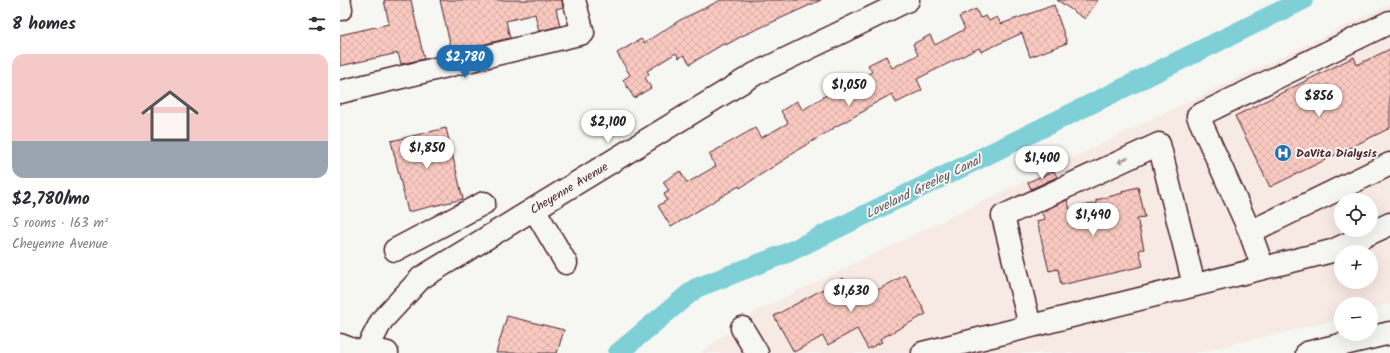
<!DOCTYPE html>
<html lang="en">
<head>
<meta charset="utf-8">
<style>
	:root { --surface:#fff; --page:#f7f7f7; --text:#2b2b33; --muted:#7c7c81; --accent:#1f6fb2 }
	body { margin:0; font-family:Kalam,sans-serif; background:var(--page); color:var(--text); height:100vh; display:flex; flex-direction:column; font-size:15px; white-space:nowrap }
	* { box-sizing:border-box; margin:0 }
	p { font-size:13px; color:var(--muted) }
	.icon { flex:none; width:22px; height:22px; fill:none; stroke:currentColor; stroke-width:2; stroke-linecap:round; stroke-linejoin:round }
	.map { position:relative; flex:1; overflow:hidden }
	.side { display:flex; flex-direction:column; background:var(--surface); width:340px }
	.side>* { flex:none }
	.tools { position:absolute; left:994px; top:193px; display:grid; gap:8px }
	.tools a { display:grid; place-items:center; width:44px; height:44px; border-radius:50%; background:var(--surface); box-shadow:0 4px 16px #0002; font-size:20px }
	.price { position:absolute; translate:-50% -34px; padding:0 9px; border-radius:14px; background:#fff; color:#222; font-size:13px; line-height:26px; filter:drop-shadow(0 1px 2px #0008) }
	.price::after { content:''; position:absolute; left:50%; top:24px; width:12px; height:9px; margin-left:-6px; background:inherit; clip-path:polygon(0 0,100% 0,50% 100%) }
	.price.on { background:var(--accent); color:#fff }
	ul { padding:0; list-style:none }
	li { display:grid; align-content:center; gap:8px; height:212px; padding:0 12px }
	li span { display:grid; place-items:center; height:124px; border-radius:12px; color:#555 }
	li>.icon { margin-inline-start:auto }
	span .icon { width:72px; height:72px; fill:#fffc; stroke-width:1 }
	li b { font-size:17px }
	h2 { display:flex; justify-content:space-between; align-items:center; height:48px; padding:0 12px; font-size:17px }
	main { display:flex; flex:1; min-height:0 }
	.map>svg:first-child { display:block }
	.built { fill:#f7e9e3; fill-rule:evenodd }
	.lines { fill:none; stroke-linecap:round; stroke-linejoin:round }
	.canal { stroke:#7ecfd6; stroke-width:20 }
	.building { fill:url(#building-cross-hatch); stroke:#4a1f2b }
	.minor-casing { stroke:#4a1f2b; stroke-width:25 }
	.highway-casing { stroke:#4a1f2b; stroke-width:25 }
	.minor { stroke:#f6f6f2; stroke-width:22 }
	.highway { stroke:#f6f6f2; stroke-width:22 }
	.oneway { fill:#a99598 }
	.labels { text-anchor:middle; stroke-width:4; stroke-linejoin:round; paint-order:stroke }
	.poi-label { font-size:12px; font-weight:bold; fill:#4a1f2b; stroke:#f6f6f2; text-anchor:start }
	.street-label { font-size:12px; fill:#4a1f2b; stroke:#f6f6f2 }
	.water-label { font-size:13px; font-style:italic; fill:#5a545e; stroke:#f6f6f2 }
</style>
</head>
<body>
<main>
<section class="side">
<h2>8 homes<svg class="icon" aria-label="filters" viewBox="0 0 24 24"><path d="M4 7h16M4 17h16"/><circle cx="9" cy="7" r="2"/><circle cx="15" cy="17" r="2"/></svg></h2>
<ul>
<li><span style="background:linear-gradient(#f6c9c9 70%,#9aa5b1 0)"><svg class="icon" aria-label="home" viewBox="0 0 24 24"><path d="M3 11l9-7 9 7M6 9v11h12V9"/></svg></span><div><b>$2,780/mo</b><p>5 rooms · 163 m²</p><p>Cheyenne Avenue</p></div></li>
</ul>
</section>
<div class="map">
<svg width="1050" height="353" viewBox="0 0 1050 353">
	<defs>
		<pattern id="building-cross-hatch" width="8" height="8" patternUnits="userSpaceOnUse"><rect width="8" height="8" fill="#facac1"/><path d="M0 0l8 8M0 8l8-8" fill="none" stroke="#d8ada6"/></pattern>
	</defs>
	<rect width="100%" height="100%" fill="#f6f6f2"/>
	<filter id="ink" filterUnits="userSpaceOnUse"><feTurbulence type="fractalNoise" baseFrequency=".025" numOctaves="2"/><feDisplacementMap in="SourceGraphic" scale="8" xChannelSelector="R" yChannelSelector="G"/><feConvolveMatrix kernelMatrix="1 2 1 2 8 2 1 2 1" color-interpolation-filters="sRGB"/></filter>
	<g filter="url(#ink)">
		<path class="built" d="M1050,4V303L1031,309V304H1001V318L983,323L854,353H362V352L417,311ZM1001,200H1031V230H1001ZM1001,252H1031V282H1001Z"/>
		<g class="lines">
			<path class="canal" d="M278,353L356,288L447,253L963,0"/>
		</g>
		<path class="building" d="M44,0H71L84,59L61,64L58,53L0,66V35L49,24Z
			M100,0H222L223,7L216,9L220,26L199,31L195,14L166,21L170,38L112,52Z
			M381,0H481L402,36L386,45L385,43L350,64L344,55L339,58L336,53L307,71L309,74L305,77L311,88L294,98L283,80L290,75L277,53L301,39L304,43L340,20Z
			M717,0H758L745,19Z
			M714,5L727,43L690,57L682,33L641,52L639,48L577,79L582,90L556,103L552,94L526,108V110L493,128V129L449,155L450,156L400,188L399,186L331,227L318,206L327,200L324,194L329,191L323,182L340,171L347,183L376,166L369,154L415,128L421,138L448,123L441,111L457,101L463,110L488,94L484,85L500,76L505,86L532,72L528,65L546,56L552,68L578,55L573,44L590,35L595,45L625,29L619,17L636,9L640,18L646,16L649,21L657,17L661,24Z
			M1050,49V128L930,187L895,116L1014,57L1017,65Z
			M106,128L123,199L68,212L51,141Z
			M714,171L717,177L691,189L688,182Z
			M798,187L805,217L797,218L804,249L799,250L803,266L721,285L718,269L709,271L697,221L705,219L701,212L727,200L730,209L756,203V200L783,193L782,191Z
			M565,275L586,314L540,339L542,342L528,349L517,329L488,345L483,336L454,352L434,316L503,278L509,289L525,280L532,293Z
			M167,316L224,330L217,353H156Z"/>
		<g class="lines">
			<g class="minor-casing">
				<path id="minor" d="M0,4L1,9
					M0,92L243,33L234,0
					M194,209L226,263
					M910,232L1050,164
					M55,250L144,203
					M923,268L910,232L858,116L1050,22
					M690,326L663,216L819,144L854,285
					M402,328L417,353
					M0,345L21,353
					M27,348L47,353
					M25,353L42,320L81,278L415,74L568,0
					M583,353L992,251L1050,224"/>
			</g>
			<g class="highway-casing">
				<path id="highway" d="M967,353L1050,333"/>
			</g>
			<use href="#minor" class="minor"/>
			<use href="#highway" class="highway"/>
		</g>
		<defs><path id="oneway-solid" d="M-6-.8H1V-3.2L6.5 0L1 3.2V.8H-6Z"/></defs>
		<use class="oneway" href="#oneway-solid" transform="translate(783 160) rotate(155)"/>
	</g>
	<defs>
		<g id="hospital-disc" transform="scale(0.9)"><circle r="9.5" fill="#1f6fb2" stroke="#f6f6f2"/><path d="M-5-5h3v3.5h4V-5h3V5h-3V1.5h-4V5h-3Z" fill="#fff"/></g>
	</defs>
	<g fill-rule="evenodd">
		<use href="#hospital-disc" x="943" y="153"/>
	</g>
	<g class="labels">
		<g class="poi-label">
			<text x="956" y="157">DaVita Dialysis</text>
		</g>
		<g class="street-label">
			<text transform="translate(229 188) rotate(-31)" y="4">Cheyenne Avenue</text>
		</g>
		<g class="water-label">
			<text transform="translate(583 186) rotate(-26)" y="5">Loveland Greeley Canal</text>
		</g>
	</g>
</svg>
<div class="tools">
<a><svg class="icon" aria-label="locate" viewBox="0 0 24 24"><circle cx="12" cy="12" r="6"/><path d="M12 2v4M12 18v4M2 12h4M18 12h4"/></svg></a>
<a>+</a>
<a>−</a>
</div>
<b class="price on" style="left:125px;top:79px">$2,780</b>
<b class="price" style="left:509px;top:107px">$1,050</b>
<b class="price" style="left:979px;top:118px">$856</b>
<b class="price" style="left:268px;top:144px">$2,100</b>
<b class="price" style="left:87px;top:170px">$1,850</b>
<b class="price" style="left:702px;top:180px">$1,400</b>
<b class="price" style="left:753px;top:237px">$1,490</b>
<b class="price" style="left:511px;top:313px">$1,630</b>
</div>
</main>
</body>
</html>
